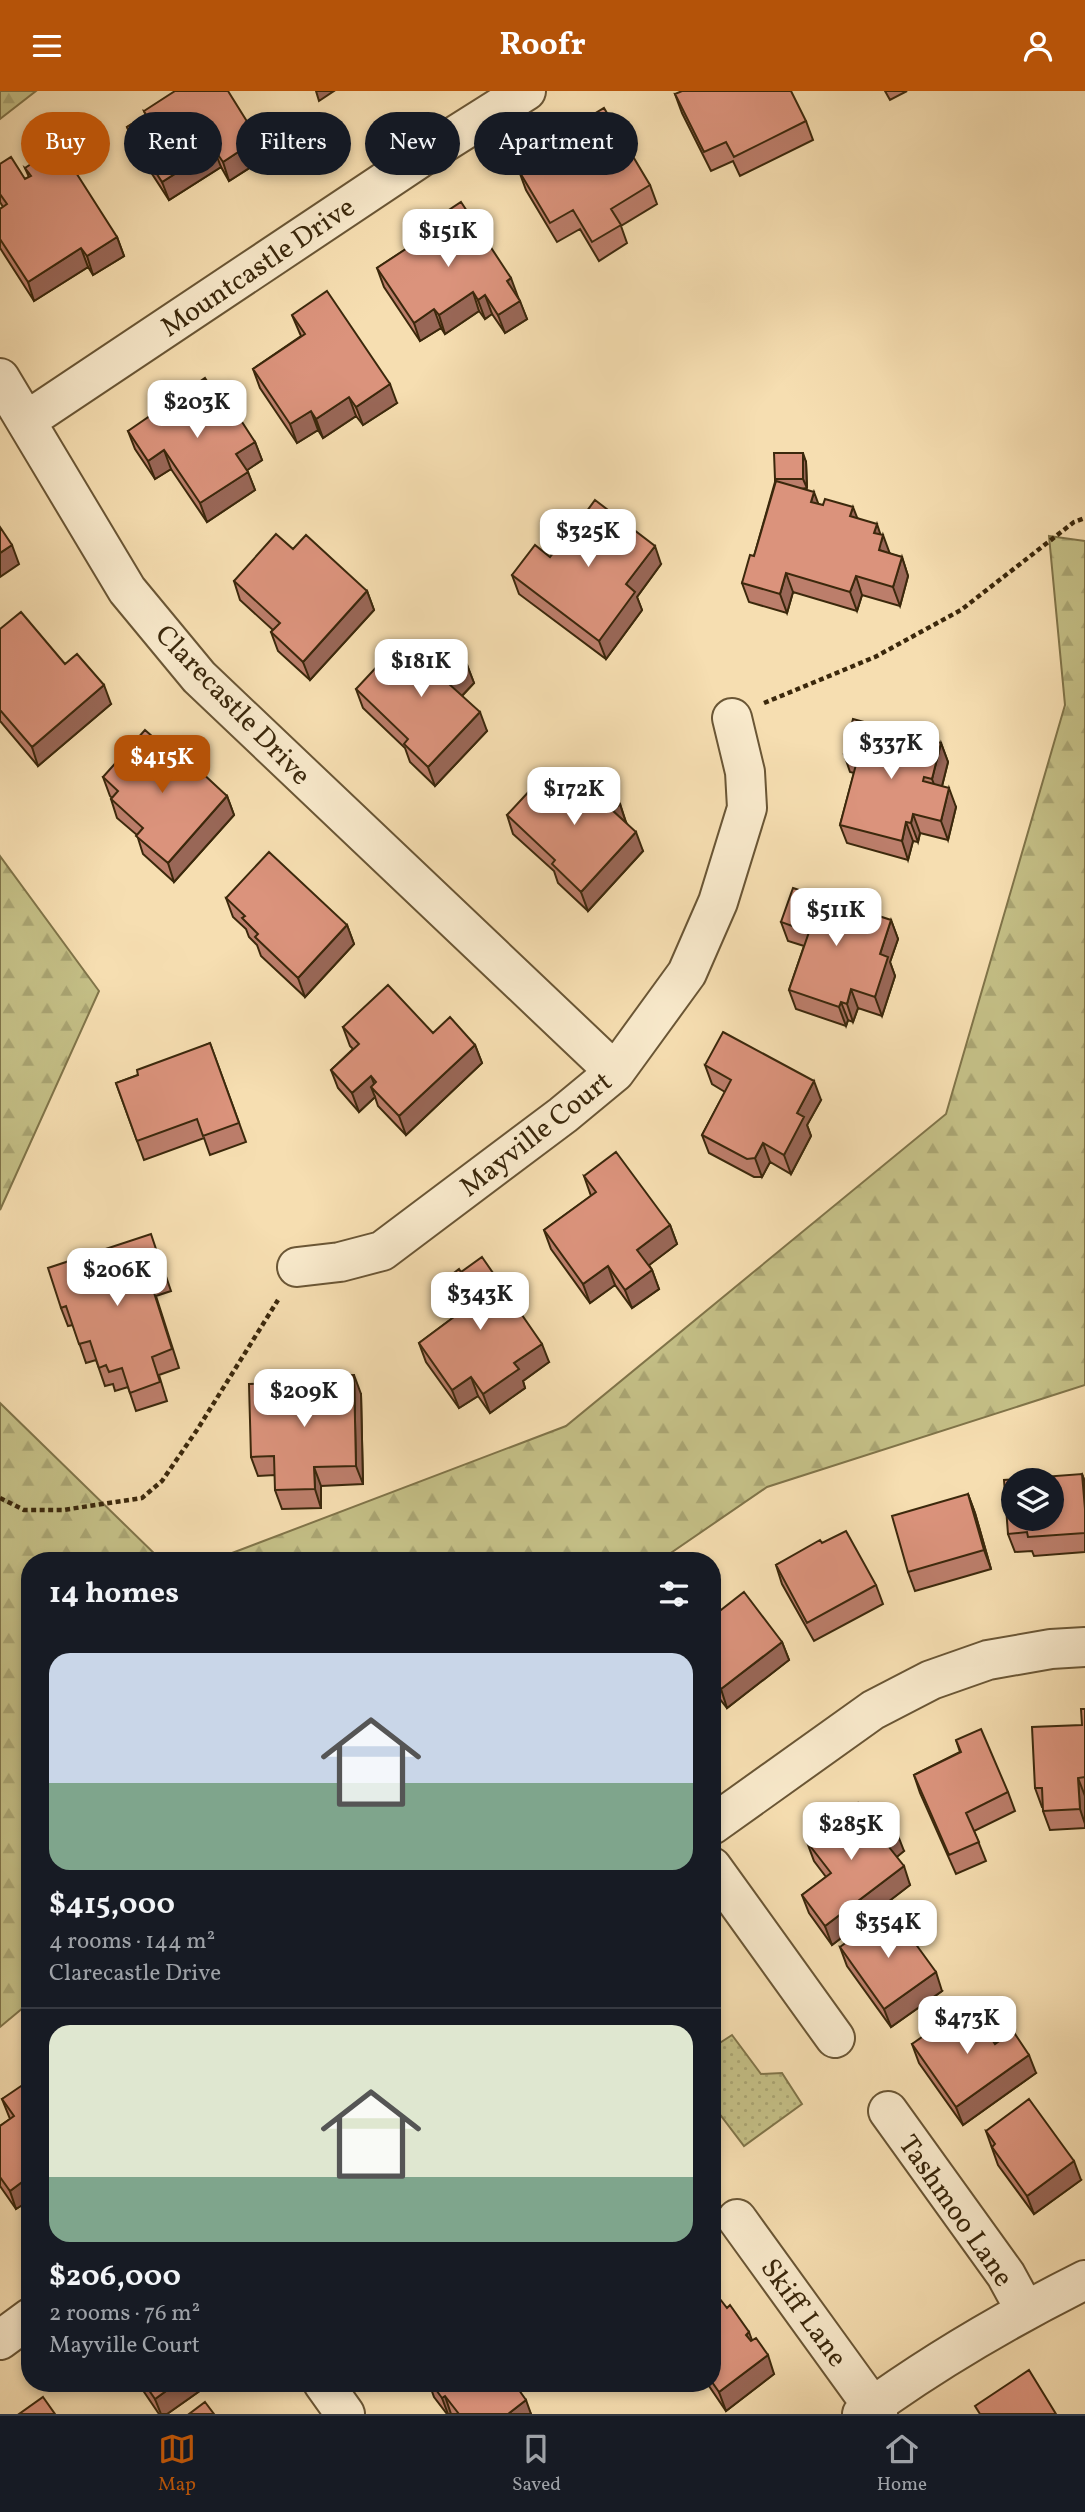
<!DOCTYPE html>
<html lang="en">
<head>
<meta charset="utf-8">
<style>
	:root { --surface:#171b24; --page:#242831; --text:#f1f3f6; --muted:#9ea1a6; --line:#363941; --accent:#b45309 }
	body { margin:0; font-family:Vollkorn,serif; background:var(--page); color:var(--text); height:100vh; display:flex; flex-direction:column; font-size:26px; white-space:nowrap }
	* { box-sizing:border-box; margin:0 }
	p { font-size:23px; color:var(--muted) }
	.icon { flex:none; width:38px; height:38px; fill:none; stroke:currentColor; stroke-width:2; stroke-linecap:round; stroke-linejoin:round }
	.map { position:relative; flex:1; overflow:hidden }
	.side { position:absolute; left:21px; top:1461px; width:700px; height:840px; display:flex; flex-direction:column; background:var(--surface); border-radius:28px; box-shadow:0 4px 10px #0003 }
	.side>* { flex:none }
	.top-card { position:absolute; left:21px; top:21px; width:700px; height:63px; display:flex; gap:14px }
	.fabs { position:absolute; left:1001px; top:1377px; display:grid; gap:14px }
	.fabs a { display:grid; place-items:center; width:63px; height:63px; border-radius:50%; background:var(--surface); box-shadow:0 4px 10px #0003; font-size:35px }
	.price { position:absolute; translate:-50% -60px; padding:0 16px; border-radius:14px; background:#fff; color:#222; font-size:23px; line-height:46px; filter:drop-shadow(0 2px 4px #0008) }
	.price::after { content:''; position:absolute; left:50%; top:42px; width:21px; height:16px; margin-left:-10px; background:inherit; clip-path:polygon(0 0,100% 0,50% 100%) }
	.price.on { background:var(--accent); color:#fff }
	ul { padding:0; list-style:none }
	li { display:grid; align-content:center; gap:14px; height:371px; padding:0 28px }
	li+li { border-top:2px solid var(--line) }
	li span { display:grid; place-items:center; height:217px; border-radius:21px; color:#555 }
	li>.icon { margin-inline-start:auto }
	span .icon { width:126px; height:126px; fill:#fffc; stroke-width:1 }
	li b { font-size:30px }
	h2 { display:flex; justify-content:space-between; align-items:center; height:84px; padding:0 28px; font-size:30px }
	.chip { padding:0 24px; border-radius:32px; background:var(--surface); box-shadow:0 4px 10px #0003; font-size:24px; line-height:63px }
	.chip.on { background:var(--accent); color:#fff }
	header { display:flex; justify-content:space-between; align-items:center; height:91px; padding:0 28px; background:var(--accent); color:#fff; font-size:32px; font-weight:700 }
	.tabs { display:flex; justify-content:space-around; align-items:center; height:98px; border-top:2px solid var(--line); background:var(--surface); font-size:19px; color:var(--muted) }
	.tabs a { display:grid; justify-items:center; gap:4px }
	.tabs .on { color:var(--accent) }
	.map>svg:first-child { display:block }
	.green { fill:url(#green-dots); stroke:#807449; stroke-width:2 }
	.forest { fill:url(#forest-firs); stroke:#807449; stroke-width:2 }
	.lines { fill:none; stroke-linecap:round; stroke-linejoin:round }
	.street-casing { stroke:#6a5635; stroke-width:42 }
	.path { stroke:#3b280c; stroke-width:4.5; stroke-dasharray:5 3.5; stroke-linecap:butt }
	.street { stroke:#f9eacc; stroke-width:38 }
	.wall { fill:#bc7e6b; stroke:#3b280c; stroke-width:2 }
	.shaded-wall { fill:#996757; stroke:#3b280c; stroke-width:2 }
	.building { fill:#db937c; stroke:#3b280c; stroke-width:2; fill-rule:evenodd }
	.labels { text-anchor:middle; stroke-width:5; stroke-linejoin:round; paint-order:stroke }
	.street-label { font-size:28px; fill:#3b280c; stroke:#f9eacc }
</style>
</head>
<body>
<header><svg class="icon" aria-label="menu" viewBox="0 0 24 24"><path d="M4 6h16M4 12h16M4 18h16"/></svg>Roofr<svg class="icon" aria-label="person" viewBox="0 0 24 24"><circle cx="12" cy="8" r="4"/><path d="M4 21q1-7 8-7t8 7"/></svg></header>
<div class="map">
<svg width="1085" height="2323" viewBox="0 0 1085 2323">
	<defs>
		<pattern id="green-dots" width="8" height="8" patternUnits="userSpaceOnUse" patternTransform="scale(1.75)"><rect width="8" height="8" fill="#c4bf86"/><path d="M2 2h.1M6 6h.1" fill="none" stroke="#a9a472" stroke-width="1.8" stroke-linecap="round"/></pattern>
		<pattern id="forest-firs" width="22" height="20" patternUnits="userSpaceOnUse" patternTransform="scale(1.75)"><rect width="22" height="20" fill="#c4bf86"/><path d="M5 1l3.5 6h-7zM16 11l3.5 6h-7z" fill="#a9a472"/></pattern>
	</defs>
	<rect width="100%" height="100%" fill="#f6deb1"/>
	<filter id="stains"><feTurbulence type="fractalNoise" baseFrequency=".00286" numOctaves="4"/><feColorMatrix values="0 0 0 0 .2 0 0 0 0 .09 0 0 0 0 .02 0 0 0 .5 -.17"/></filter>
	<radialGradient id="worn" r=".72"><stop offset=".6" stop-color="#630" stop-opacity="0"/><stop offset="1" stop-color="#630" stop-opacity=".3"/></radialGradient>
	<path class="green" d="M732,1944L761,1983L782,1982L802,2013L744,2055L712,2013V1957Z"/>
	<path class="forest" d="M0,0H36L0,28Z
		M1049,445L1085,450V1294L767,1396L659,1470H211L566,1335L946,1023L1065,614Z
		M0,765L99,900L0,1119Z
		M0,1312L162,1470H30V1911L0,1936Z"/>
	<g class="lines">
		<g class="street-casing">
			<path id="street" d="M0,287L127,499L199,586L615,981
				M26,330L426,63L526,0
				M297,1176L340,1171L382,1160L563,1024L615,981L687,882L718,811L747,717L745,681L732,627
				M712,1734L873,1619L931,1589L988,1569L1051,1558L1085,1556
				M712,1776L835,1947
				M888,2020L1006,2184L1025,2219
				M737,2128L878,2323
				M0,2249L30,2227
				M323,2292L345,2323
				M862,2323C932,2272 1007,2228 1085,2189"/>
		</g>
		<path class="path" d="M764,612L875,566L961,519L1074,431L1085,427
			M0,1407L24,1419H63L142,1407L162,1390L197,1339L278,1209"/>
		<use href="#street" class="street"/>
	</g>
	<path class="wall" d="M885,0H907L890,9Z
		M675,3L806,30L813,49L740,85L733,70L711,80L682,22Z
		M144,20L265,67L229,90L221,76L169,109L134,55L127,36L146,24Z
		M566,40L650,94L657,113L621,135L627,152L599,170L580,138L557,151L526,99L519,80L570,50Z
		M0,73L25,88L29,86L25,77L117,146L124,165L93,184L88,176L34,210L0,157V118L3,116L0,111Z
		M426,134L518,206L527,228L505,242L492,223L485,228L479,220L445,243L441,237L420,250L384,196L377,177L429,143Z
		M292,224L397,312L363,334L356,325L323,347L318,339L297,352L260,297L253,278L301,245Z
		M226,318L255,351L262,369L247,379L255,399L207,431L171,378L155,388L135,358L128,340Z
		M806,371L807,397L801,398L818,413L857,427L880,444L890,463L902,466L908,485L900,515L862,504L857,520L793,501L787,522L749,511L742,492L754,465L775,391V388Z
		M584,424L661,473L637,506L642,519L606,568L519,503L512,484L550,466L562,450L560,445Z
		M293,458L367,500L374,519L310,589L278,560L271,541L273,539L240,509L234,490Z
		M0,538L65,573L111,613L38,675L0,630Z
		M423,569L467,574L474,592L462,605L487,640L435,695L410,671L405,657L363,617L356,598L416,570Z
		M941,652L948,671L942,695L956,716L948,749L920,742L918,751L913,750L908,769L847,752L840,734L854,682L850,681L844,663Z
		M196,684L227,705L234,724L174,791L143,763L137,744L117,727L111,708L112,707L110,705L103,686Z
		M569,703L620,713L626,731L643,760L588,820L558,792L554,780L513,743L507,724Z
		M226,807L347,834L354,853L305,906L261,865L257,854L249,846L246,838L233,826Z
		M891,829L898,848L890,871L895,885L882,925L858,917L853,931L848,929L846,935L796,918L789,899L804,855L788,850L781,831Z
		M343,936L433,942L475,954L482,972L406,1044L378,1015L375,1006L359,1021L338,997L331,979L353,958L350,955Z
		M210,952L246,1051L210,1064L204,1047L144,1069L116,992L138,984Z
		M705,974L821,1009L807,1034L811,1045L791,1083L770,1071L762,1086H754L709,1062L702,1044L725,1001L712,993Z
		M584,1085L670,1134L677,1153L649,1174L652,1179L659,1198L632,1217L615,1194L590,1212L551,1158L544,1139L591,1105Z
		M158,1162L171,1200L156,1205L179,1277L159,1284L167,1310L136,1320L128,1296L115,1300L113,1293L105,1295L96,1269L86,1272L73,1234L68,1235L61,1217Z
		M461,1181L549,1271L523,1290L525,1297L490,1322L478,1305L459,1317L426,1271L419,1252L462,1220L453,1206L446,1188Z
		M286,1301L361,1303L363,1393L321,1395V1417L282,1418L275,1399V1384L258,1385L251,1366Z
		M1082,1383L1085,1391V1461L1034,1465L1032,1460L1015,1461L1008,1443Z
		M968,1403L975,1422L991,1478L915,1500L908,1481Z
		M822,1452L876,1494L883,1513L814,1550L782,1493L776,1474Z
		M712,1526L782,1551L789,1569L727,1617L712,1598Z
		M1085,1618V1737L1050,1739L1043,1720V1716H1042L1035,1697L1082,1634Z
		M956,1649L1008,1701L1015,1720L974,1740L986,1770L956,1783L920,1702L914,1684L960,1661Z
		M870,1729L904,1760L896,1766L910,1794L832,1854L809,1822L802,1804L826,1786L814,1770L807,1751Z
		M840,1856L942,1900L891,1936L847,1875Z
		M977,1938L1036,1982L963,2034L919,1972L912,1953Z
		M30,1995V2109L16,2118L0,2095V2035L10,2028L2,2008Z
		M986,2040L1081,2089L1034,2123L998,2074Z
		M712,2213L752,2249L774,2283L726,2320L707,2292H712Z
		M138,2292H211L167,2323H159Z
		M429,2292H514L531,2323H447L434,2306Z"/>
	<path class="shaded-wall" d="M316,0H334L319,10Z
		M258,48L265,67L229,90L223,71Z
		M214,58L221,76L169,109L162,91Z
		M117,146L124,165L93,184L87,165Z
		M81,157L88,176L34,210L28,191Z
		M511,187L518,206L513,209L507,190Z
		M473,201L479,220L445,243L439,224Z
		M485,204L492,223L485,228L478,209Z
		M520,210L527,228L505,242L498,224Z
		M434,218L441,237L420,250L414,232Z
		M390,293L397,312L363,334L356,316Z
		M349,306L356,325L323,347L316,328Z
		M311,320L318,339L297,352L290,333Z
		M255,351L262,369L243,382L236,363Z
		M164,359L171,378L155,388L148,370Z
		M803,362L806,371L807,397L803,388Z
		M248,381L255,399L207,431L200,412Z
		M814,401L821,420L811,411Z
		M853,416L860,434L850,425Z
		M877,433L882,448L883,444L890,463L879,459L874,442Z
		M12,454L19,473L0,486V462Z
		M655,455L661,473L637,506L642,519L606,568L599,550L626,493Z
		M902,466L908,485L900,515L893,496Z
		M786,482L793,501L787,522L780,503Z
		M856,485L862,504L857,520L850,501Z
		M367,500L374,519L310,589L303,571Z
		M467,574L474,592L456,611L449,593Z
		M104,594L111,613L38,675L32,656Z
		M480,621L487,640L435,695L428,676Z
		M941,652L948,671L939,707L932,688Z
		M949,697L956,716L948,749L941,730Z
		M227,705L234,724L174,791L168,772Z
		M620,713L626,732L613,720Z
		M913,723L920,742L918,751L911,732Z
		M906,731L913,750L908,769L902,750Z
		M636,741L643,760L588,820L581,801Z
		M891,829L898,848L890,871L895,885L882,925L875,906L880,863Z
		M347,834L354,853L305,906L298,887Z
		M851,898L858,917L853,931L847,913Z
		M841,911L848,929L846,935L839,916Z
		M475,954L482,972L406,1044L399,1025Z
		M371,985L378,1003L371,996L375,1006L359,1021L352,1002Z
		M814,990L821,1009L807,1034L811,1045L791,1083L784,1064L797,1022Z
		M763,1052L770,1071L762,1086L755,1067Z
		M670,1134L677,1153L644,1178L637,1159Z
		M608,1175L615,1194L590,1212L583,1193Z
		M652,1179L659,1198L632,1217L625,1199Z
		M542,1253L549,1271L523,1290L525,1297L490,1322L483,1303L514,1272Z
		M354,1284L361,1303L363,1393L356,1375Z
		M471,1286L478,1305L459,1317L452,1299Z
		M314,1376L321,1395V1417L315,1398Z
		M1082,1383L1085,1391V1418Z
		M968,1403L975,1422L991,1478L984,1459Z
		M782,1551L789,1569L727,1617L721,1598Z
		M1078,1687L1085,1705V1733L1080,1718Z
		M897,1742L904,1760L892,1770L885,1751Z
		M904,1775L910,1794L832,1854L825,1835Z
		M936,1881L942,1900L891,1936L884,1918Z
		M1029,1964L1036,1982L963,2034L956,2016Z
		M1074,2070L1081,2089L1034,2123L1027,2105Z
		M30,2085V2109L16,2118L10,2100Z
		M749,2241L756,2260L746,2244Z
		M768,2264L774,2283L726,2320L719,2301Z
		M177,2292H211L167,2323H161L155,2308Z
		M445,2305L451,2323H448L442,2307Z
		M526,2309L531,2323H508Z"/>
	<path class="building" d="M175,0H228L258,48L223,71L214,58L162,91L127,36L146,24L144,20Z
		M682,0H791L806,30L734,66L726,51L704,61L675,3Z
		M604,17L650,94L611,118L621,134L592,151L573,119L550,132L519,80L572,48L566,40Z
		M59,55L117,146L87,165L81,157L28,191L0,148V118L7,113L0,103V73L11,66L25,88L31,85L25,77Z
		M461,111L511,187L507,190L520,210L498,224L485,204L478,209L473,201L439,224L434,218L414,232L377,177L430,142L426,134Z
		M327,200L390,293L356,316L349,306L316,328L311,320L290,333L253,278L305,243L292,224Z
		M205,287L226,318L231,314L255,351L236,363L248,381L200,412L164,359L148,370L128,340Z
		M774,362H803V388H775Z
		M776,390L814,401L811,411L823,414L825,408L853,416L850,425L877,433L874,442L883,444L879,459L902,466L893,496L856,485L850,501L786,482L780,503L742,492L750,464L754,465Z
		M595,409L655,455L626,493L635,501L599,550L512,484L535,454L550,466L564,448L560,445L559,435L569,422L579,420L584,424Z
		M0,436L12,454L0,462Z
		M276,443L293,458L306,444L367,500L303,571L271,541L280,532L234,490Z
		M21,521L65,573L77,563L104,594L32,656L0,619V538Z
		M441,550L467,574L449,593L480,621L428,676L404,653L408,648L356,598L398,553L416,570L419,566L423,569Z
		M853,628L941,652L932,688L924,686L923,690L949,697L941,730L913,723L911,732L906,731L902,750L840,734L858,666L844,663Z
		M145,639L196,684L200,680L227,705L168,772L136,745L143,737L111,708L118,700L103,686Z
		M546,682L569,703L587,682L620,713L613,720L636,741L581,801L552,773L555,769L507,724Z
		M269,761L347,834L298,887L255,846L258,843L242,827L245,825L226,807Z
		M793,797L891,829L880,863L888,866L875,906L851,898L847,913L841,911L839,916L789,899L809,841L781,831Z
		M388,894L433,942L450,926L475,954L399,1025L371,996L376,991L371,985L352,1002L331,979L359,953L343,936Z
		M723,941L814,990L797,1022L804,1026L784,1064L763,1052L755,1067L747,1068L702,1044L731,989L705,974Z
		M210,952L239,1032L203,1045L197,1028L137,1050L116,992L138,984L137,979Z
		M616,1061L670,1134L637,1159L652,1179L625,1199L608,1175L583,1193L544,1139L596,1101L584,1085Z
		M151,1143L164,1182L149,1186L172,1258L152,1266L160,1291L130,1302L122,1277L109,1281L106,1274L99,1277L90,1250L79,1253L66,1215L61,1217L48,1177Z
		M482,1166L542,1253L514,1272L519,1278L483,1303L471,1286L452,1299L419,1252L466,1217L446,1188L459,1178L461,1181Z
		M354,1284L356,1375L314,1376L315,1398L275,1399L274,1365L251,1366L249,1293L283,1292V1301L317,1300L316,1285Z
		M1082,1383L1085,1418V1442L1028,1446L1027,1441L1008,1443L1004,1389ZM1013,1390H1052V1428H1013Z
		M968,1403L984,1459L908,1481L892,1425Z
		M846,1440L876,1494L807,1532L776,1474L820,1449L822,1452Z
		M744,1501L782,1551L721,1598L712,1588V1526Z
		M1081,1618H1085V1686L1078,1687L1080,1718L1043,1720L1042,1697H1035L1032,1636L1082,1634Z
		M981,1638L1008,1701L966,1722L979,1751L949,1764L914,1684L961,1661L956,1649Z
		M858,1712L870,1729L881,1721L897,1742L885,1751L904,1775L825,1835L802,1804L831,1782L807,1751Z
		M891,1819L936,1881L884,1918L840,1856Z
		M962,1918L977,1938L983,1935L995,1953L1013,1940L1029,1964L956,2016L912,1953Z
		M27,1991L30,1995V2085L10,2100L0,2086V2035L14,2025L2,2008Z
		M1029,2008L1074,2070L1027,2105L992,2056L995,2053L986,2040Z
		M720,2208L727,2217L730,2214L749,2241L746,2244L751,2250L756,2247L768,2264L719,2301L712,2291V2213Z
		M1029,2279L1056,2323H980L975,2315Z
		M144,2292H177L155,2308Z
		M431,2292H514L526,2309L508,2323H459L445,2305L442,2307Z
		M43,2306L55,2323H19Z
		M205,2311L214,2323H189Z"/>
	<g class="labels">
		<g class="street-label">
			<text transform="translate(257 175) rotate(-34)" y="10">Mountcastle Drive</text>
			<text transform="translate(234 613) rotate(46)" y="10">Clarecastle Drive</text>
			<text transform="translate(535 1042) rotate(-38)" y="10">Mayville Court</text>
			<text transform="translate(957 2119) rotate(55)" y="10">Tashmoo Lane</text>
			<text transform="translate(805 2221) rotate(54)" y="10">Skiff Lane</text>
		</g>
	</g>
	<rect width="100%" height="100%" filter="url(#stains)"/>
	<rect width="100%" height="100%" fill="url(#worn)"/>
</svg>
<div class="fabs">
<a><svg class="icon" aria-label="layers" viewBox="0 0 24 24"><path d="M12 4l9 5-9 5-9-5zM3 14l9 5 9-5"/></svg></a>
</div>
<b class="price" style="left:448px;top:178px">$151K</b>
<b class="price" style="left:197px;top:349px">$203K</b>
<b class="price" style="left:588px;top:478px">$325K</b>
<b class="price" style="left:421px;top:608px">$181K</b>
<b class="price" style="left:891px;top:690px">$337K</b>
<b class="price on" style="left:162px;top:704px">$415K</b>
<b class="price" style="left:574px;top:736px">$172K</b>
<b class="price" style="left:836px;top:857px">$511K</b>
<b class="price" style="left:117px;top:1217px">$206K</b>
<b class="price" style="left:480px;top:1241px">$343K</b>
<b class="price" style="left:304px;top:1338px">$209K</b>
<b class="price" style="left:851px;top:1771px">$285K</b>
<b class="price" style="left:888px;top:1869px">$354K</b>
<b class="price" style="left:967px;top:1965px">$473K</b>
<div class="top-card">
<a class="chip on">Buy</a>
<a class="chip">Rent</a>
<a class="chip">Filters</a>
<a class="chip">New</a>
<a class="chip">Apartment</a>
</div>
<section class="side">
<h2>14 homes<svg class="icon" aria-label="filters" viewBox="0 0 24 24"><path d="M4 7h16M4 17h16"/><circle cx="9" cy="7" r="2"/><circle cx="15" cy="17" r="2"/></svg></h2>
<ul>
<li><span style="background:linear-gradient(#c9d6e8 60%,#7fa58c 0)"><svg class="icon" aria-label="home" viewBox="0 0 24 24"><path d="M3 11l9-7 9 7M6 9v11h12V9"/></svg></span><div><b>$415,000</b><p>4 rooms · 144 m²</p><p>Clarecastle Drive</p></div></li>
<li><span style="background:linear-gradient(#dfe7d0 70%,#7fa58c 0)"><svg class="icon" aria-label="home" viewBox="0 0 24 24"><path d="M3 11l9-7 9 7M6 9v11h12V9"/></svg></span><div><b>$206,000</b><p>2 rooms · 76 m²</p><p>Mayville Court</p></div></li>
</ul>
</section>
</div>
<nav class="tabs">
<a class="on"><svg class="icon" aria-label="map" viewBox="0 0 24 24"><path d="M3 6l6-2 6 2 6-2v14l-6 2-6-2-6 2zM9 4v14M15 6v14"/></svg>Map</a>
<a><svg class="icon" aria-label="saved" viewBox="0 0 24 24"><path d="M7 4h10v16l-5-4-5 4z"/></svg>Saved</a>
<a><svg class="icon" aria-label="home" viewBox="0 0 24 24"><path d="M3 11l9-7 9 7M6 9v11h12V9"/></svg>Home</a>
</nav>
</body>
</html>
